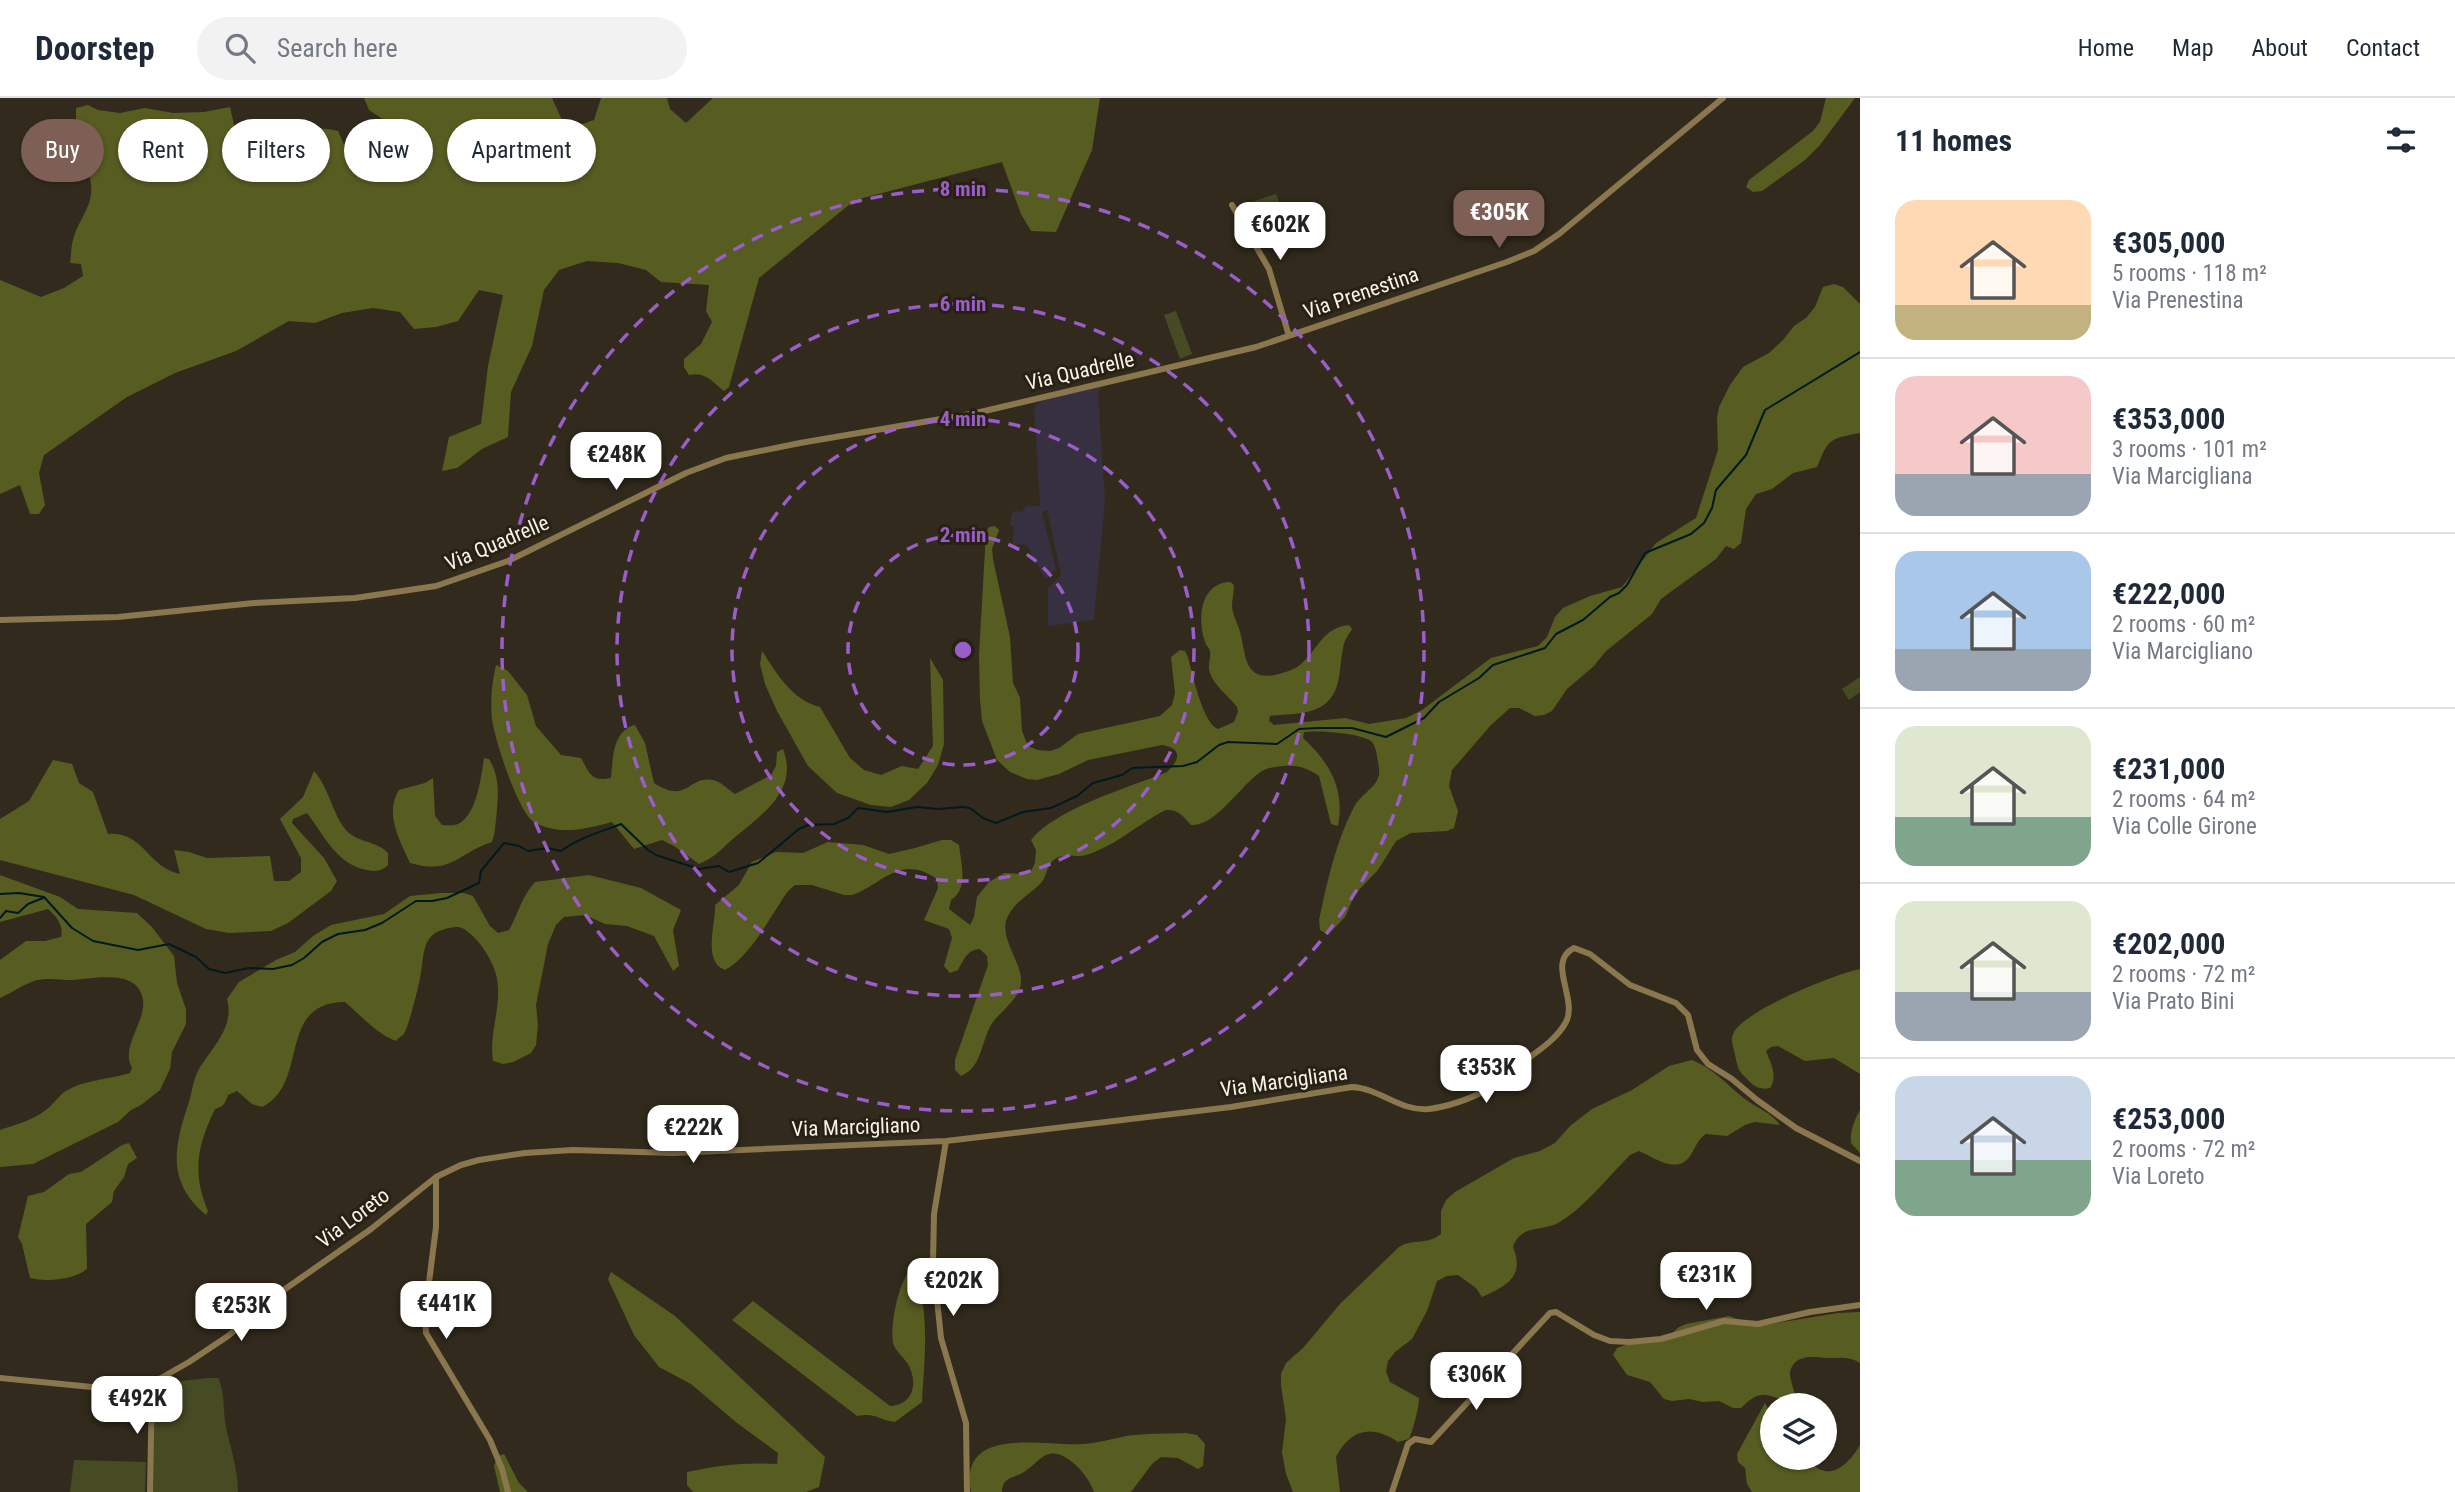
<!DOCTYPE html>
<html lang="en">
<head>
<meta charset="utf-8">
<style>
	:root { --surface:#fff; --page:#f2f2f3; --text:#1f2937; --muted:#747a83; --line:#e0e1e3; --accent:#7d5f56 }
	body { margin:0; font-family:"Roboto Condensed",sans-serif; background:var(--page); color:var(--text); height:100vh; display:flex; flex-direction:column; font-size:26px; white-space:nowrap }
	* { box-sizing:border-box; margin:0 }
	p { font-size:23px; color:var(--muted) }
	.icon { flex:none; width:38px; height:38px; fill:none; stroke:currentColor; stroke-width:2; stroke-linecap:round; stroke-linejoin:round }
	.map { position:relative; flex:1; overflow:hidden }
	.drawer { display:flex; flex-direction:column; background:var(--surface); width:595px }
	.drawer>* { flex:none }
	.banner { position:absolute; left:21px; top:21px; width:665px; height:63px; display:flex; gap:14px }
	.tools { position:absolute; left:1760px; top:1295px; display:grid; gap:14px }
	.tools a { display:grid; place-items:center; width:77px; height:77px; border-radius:50%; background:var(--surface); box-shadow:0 2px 5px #0004; font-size:35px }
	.price { position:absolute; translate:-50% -60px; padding:0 16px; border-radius:14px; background:#fff; color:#222; font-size:23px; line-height:46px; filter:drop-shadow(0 2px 4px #0008) }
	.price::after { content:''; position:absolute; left:50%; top:42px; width:21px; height:16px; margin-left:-10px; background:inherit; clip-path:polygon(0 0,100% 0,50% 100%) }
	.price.active { background:var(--accent); color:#fff }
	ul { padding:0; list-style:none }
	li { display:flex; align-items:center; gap:21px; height:175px; padding:0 35px }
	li+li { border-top:2px solid var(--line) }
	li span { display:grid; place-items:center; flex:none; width:196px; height:140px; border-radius:21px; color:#555 }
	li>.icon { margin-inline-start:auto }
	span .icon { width:84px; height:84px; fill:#fffc; stroke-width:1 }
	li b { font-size:30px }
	h2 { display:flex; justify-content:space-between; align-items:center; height:84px; padding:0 35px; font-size:30px }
	.pill { padding:0 24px; border-radius:32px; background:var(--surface); box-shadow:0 2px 5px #0004; font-size:24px; line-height:63px }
	.pill.active { background:var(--accent); color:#fff }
	header { display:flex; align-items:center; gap:42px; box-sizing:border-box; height:98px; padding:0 35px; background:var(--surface); border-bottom:2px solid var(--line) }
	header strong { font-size:33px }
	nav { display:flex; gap:38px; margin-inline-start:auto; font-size:24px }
	.search { width:490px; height:63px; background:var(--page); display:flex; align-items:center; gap:18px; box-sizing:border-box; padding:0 24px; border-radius:38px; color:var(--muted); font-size:26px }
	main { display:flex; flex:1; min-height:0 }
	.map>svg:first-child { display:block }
	.industrial { fill:#363040 }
	.green { fill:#474b24 }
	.forest { fill:#575c21 }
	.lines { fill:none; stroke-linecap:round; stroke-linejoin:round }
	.stream { stroke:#011a1f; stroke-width:2 }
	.minor { stroke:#8b774d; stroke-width:6 }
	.ring { fill:none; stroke:#9a5eca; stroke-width:3.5; stroke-dasharray:12 9 }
	.labels { text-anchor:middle; stroke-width:6; stroke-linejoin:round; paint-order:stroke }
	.street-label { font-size:21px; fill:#f8f3ea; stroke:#282113 }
	.centre { fill:#9a5eca; stroke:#282113; stroke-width:3.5 }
	.ring-label { font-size:21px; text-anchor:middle; font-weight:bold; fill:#9a5eca; stroke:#282113; stroke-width:6; stroke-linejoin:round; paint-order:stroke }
</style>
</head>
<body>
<header>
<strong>Doorstep</strong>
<div class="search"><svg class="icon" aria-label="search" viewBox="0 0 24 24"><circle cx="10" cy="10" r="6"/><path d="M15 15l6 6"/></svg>Search here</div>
<nav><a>Home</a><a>Map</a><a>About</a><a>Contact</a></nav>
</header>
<main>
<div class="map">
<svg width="1860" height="1394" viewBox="0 0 1860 1394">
	<rect width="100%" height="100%" fill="#322b1d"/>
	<path class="industrial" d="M1102,288L1098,294L1105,402L1094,522L1048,528V490L1061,477L1047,412L1042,414L1056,471L1045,481L1027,447L1012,446L1014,429L1009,427L1013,413L1022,414L1026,408H1040L1034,308L1042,303L1065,296Z"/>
	<path class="green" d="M1276,96L1287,125L1258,139L1239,108Z
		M1176,213L1192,256L1180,261L1164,217Z
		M1860,579V594L1849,602L1842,591Z
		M208,1280H218C225,1294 223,1308 225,1323C229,1347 238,1369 238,1394H152L155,1286Z
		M74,1362L146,1364L145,1394H70Z"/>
	<path class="forest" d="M364,0H552L562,22L580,27L594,22L601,0H667L670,11L686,25L713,0H1100L1092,52L1056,134L1031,133L1021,116L1002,64L855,102L759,180L729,289L724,293C713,284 705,273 689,277L684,269V261L701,246L712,224L706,213L709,187L661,184L646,172L618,165L587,163L559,172L544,192L532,248L511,294L508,339L482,351L457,370L442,373L449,339L481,326L488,268L503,197L479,192L458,223L436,229L414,231L400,214L373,210L342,215L315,225L289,223L236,253L175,275L127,299L44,357L39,375L45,407L39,416H30L20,387L0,396V182L41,199L64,190L83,178L81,166L70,165C71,158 71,149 73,142C80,116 99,104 88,74L67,70L61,49L76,25V10L88,7L98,12L120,15L145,10L173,15L204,14L230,9C237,38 235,51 268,59C290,34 305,25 338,33L350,60L366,69L388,62L402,48L396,30L369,12Z
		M1826,0H1855L1820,47L1805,62L1762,93L1753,94L1746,89L1749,82L1813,33L1820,24Z
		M1834,186L1843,189L1860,206V335C1829,341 1829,340 1817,369L1793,375L1772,391L1756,396L1746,411L1741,445L1734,451L1726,448L1716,461L1661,501L1652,516L1605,554L1594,568L1567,591L1552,613L1544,617L1535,618L1519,610H1510L1491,627L1452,672L1449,688L1458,713L1454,730L1447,733L1411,735L1396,743L1378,772L1355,796L1345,819L1328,837L1320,832L1319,822C1327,784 1336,743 1354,709C1359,698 1374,691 1378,680C1380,676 1379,669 1378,664C1377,658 1376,649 1372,644C1364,635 1316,632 1304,634L1303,640C1330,665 1345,691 1338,728L1331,726L1319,678C1308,670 1297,667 1283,668C1276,669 1269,669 1262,673C1241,686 1216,729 1191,727C1183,718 1178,711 1166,712C1139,725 1116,748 1086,757C1077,760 1063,755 1055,761C1047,766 1047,777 1042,784C1031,796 1015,803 1008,818C997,839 1023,864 1021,885C1020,900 1001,913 993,924C981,941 983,969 961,978L955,972V962L988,867L987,858L980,851C967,852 964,861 958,872L950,875L944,868L952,840L949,831L924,822L938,790L937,781C900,755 883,786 852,797H844L812,787H795C785,794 782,803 775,813C762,833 746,861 725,872C702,863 716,826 715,807L739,787L752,764L776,754L803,755L828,744L863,747L889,756L915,750L942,742H951L959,747C961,766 969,790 951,802L949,811L970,827L974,819L977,799L989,784L1004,775L1022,776L1031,773L1035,765L1036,752L1031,742C1055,711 1130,689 1167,674C1179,662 1184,651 1162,647L1088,662L1059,676L1037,682L1027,681L1010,674L997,662L982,623L980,602L979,557L986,434L989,429L995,428L999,432L992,451L993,461L1010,539L1013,585L1020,600L1022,633L1028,648L1038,652L1050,653L1059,650L1078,636L1160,618L1172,607L1175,595L1171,559L1180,552L1185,553L1188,559C1192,575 1203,626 1218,631L1234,624L1238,614L1237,609C1229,598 1214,588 1210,575C1207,568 1211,561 1210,553C1208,547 1207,550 1205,544C1197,521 1200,485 1230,484L1234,487C1234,495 1232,501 1232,508C1233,519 1238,525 1240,534C1246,555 1243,583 1275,577C1283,575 1294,572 1300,567C1317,553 1323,529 1349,527L1352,531C1348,538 1344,542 1343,551C1338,574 1343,601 1314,612C1301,617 1284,616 1270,618L1269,623L1274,627L1345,620L1369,626L1406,620L1422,612L1491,560L1538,548L1547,539L1555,519L1563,510L1590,498L1622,489L1656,445L1696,420L1718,352L1717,320L1719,309L1730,287L1743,269L1769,255L1783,242L1794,228L1806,220L1815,209L1823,189Z
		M762,553C777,576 792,602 820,609L850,660L864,672L881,677L902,668L918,671L933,648L930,560L943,582L944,646L938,667L927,685L909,702L891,709L871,707L837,695L808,668L777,613L765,586L760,566Z
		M496,567L508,573L527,597L536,628L561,657L581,660C590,676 591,684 611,680C613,661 612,633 635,627L645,645L654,685C689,708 689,674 716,683C722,685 729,692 735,696L771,677L776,668L777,654L783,651C799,692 763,716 734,740C720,752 717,758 699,766L674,748L662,742L634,751L612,724C586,731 559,738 534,724C518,715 494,639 492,621C490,603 492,584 496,567Z
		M484,660L489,661C501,681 498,700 496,722C495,730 495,736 492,744C456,756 452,777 410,765C400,743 384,715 399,692L425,685L433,680L435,718L442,727C447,727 454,728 458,726C477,717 481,679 484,660Z
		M53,662L72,666L79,685L93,694L108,736C144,733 148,770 180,776L174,752L189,754L207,760L270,758L274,783H289L301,774V760L280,721L303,699L314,673C329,690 332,714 345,731C356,745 376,742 388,755V767C382,773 376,774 367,772C337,767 324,737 307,715L293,721L292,725L324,760L337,783L331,793L288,825L271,833L229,835L206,831L134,797L0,762V721L29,703Z
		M0,777L60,799L78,811L137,815L152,829L174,858L177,885L186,911V926L172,954L170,971L160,992L141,1007L131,1012L118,1024L33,1066L0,1069V1032C15,1027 33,1022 46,1012C53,1007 58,998 66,993C86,981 108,982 130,975L132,970C120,949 146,924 143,902C138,870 95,881 72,882C61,882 45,879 34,883C22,887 12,895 0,900V862L26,843H45L61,839C64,827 56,818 48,811L0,824Z
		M589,777L641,790L681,812L673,832L679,868L673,873L654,838L627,828L605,826L585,817L564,819L556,827L548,846L536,907L538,927L536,947L531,955L513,964L503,966L493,963C488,932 505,904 495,873C490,858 478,840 464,831C458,828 456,829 449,830C420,835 425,857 420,880C418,891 409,927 404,936C403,937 396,942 396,943C375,935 362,918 345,904C276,904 310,986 262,1009L252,1006L237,993L228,997C225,1006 224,1008 215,1011C197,1048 192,1075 208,1113L206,1117C166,1083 174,1049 189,1004C192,994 193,983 198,973C211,950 235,930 227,901L239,884L276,862L295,854L313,838L331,827L384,816L410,798L441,795H464L473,798L490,828L498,835L509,832C518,816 522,798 535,784Z
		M1860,871V976L1834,960L1805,963L1778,948L1771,949L1766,953C1771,966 1778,978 1770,990C1757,993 1751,985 1743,977C1737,971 1737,965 1735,957C1734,950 1730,944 1733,936C1742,913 1835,876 1860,871Z
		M1692,962C1713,970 1727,987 1745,1001C1757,1010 1772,1015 1780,1027L1755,1024L1745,1027L1727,1038L1706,1036C1697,1042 1696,1049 1690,1058C1677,1077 1655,1060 1639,1053L1630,1057C1610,1077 1582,1112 1558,1125C1540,1134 1521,1126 1513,1149C1525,1178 1507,1188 1482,1199L1476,1190L1458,1177L1447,1178L1437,1183L1427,1213L1412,1241L1395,1254L1388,1263L1386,1273L1390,1284L1419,1300C1419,1310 1413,1332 1409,1341L1398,1344C1373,1327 1351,1330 1336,1359L1340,1394H1293L1286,1376L1282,1354L1286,1321L1281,1287V1276L1286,1265L1303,1250L1340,1206L1399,1149C1414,1140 1425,1148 1441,1136V1113L1446,1102L1455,1094L1514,1060L1540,1053L1555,1045L1570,1028L1592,1011L1632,992L1669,968Z
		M1860,1012V1055L1851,1045C1850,1032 1854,1023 1860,1012Z
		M129,1045L137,1060L128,1066L124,1079L114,1093L112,1104L86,1126L87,1171C73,1182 47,1184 30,1180L22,1146L18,1139L28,1098L44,1094L69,1076L81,1074L122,1047Z
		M611,1174L675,1218L825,1359L819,1389L806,1394H693L687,1387V1374C718,1367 746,1364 777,1366L778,1355L737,1325L691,1286L659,1269L634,1237L608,1181Z
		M908,1175C934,1192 923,1274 922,1304L895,1324C878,1322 877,1314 857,1318L732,1222L753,1203L890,1308C913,1307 918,1286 909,1268C905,1260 895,1253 893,1245C890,1227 898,1189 908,1175Z
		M1860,1214V1265C1849,1258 1840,1260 1828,1260C1814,1259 1795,1255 1790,1274C1789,1279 1796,1299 1798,1306C1770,1302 1765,1285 1741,1310H1733L1719,1303L1703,1304L1689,1301L1672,1303L1664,1301L1650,1284L1627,1277L1613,1257L1617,1250L1625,1247L1668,1239L1679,1229L1686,1226L1729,1218L1759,1228L1838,1215Z
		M1765,1305L1773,1321V1360H1808C1826,1387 1848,1368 1860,1347V1394H1752L1747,1386L1745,1370L1738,1364L1737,1356Z
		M1186,1335L1197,1337L1205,1346L1203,1368L1198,1371L1178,1360L1161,1359L1152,1366L1131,1394H1094C1090,1379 1064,1348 1046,1357C1038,1361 1032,1369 1024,1374C1013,1381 1003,1378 1002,1394H971C958,1326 1045,1349 1083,1346C1098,1345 1112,1341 1126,1338C1146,1335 1167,1336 1186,1335Z
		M504,1356L519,1385L528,1394H500L494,1368L497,1358Z"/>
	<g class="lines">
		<path class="stream" d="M0,796L19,795L44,799L72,830L93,843L138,852L169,846L196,859L209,871L225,875L249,870L273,871L292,867L304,860L322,844L338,836L365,832L382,825L416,803H432L447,800L479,785L481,773L504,745L519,748L528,753L547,750L561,753C579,740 600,734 621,726L648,752L656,757L699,771L719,768L729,774L758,765L799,731L808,727L834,726L848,720L858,710L887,714L917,709L938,711L962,709L970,710L983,720L996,725L1023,714L1051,710L1077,698L1093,685L1122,677L1132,670L1183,668L1197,664L1219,647L1228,644L1277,646L1299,631L1317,630H1352L1386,639L1424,620L1439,604L1479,580L1493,567L1545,550L1556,536L1583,522L1610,499L1619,495L1627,487L1645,455L1691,436L1704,425L1712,410L1716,392L1746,357L1765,312L1860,254
			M0,820L6,813L18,815L28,806L43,800"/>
		<path class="minor" d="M1232,107L1269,171L1289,238
			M0,522L118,519L254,505L355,500L436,488L508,463L686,375L726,360L800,345L976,315L1256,249L1507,164L1534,153L1559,136L1723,0
			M946,1043L934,1116L933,1163L941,1240L966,1325L967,1394
			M436,1079V1129L425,1216L426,1235L490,1342L502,1371L508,1394
			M0,1280L92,1289L148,1284L161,1280L189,1264L228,1238L278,1196L371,1131L436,1079L461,1067L479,1062L525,1055L573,1052L673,1055L946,1043L1231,1009L1352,989C1379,990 1401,1014 1429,1011C1454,1008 1483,996 1503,982C1511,977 1516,969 1523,964C1538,953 1557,941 1566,924C1578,900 1546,864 1574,850L1590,856L1630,887L1676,905L1688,917L1697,952L1708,966L1732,981L1757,1002L1796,1030L1860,1063
			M150,1394L152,1283
			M1392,1394L1408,1346L1415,1341L1431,1344L1550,1215L1556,1214L1594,1237L1610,1243L1629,1244L1661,1241L1724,1223L1758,1226L1810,1214L1860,1207"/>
	</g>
	<g class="ring">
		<circle cx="963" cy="552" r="115"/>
		<circle cx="963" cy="552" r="231"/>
		<circle cx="963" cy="552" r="346"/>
		<circle cx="963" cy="552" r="461"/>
	</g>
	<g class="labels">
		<g class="street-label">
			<text transform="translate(1361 195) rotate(-19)" y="7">Via Prenestina</text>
			<text transform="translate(1080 273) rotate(-13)" y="7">Via Quadrelle</text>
			<text transform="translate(497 445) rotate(-23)" y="7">Via Quadrelle</text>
			<text transform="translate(1284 983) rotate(-8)" y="7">Via Marcigliana</text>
			<text transform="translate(856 1029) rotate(-2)" y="7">Via Marcigliano</text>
			<text transform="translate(353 1120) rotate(-37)" y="7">Via Loreto</text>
		</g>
	</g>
	<circle cx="963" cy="552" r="10" class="centre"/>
	<g class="ring-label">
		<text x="963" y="98">8 min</text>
		<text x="963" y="213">6 min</text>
		<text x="963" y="328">4 min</text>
		<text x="963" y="444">2 min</text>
	</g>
</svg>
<div class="tools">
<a><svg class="icon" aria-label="layers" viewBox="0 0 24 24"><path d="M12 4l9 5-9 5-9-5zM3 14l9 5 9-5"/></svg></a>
</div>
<b class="price active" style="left:1499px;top:152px">€305K</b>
<b class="price" style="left:1280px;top:164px">€602K</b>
<b class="price" style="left:616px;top:394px">€248K</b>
<b class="price" style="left:1486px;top:1007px">€353K</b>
<b class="price" style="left:693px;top:1067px">€222K</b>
<b class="price" style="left:1706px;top:1214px">€231K</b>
<b class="price" style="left:953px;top:1220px">€202K</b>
<b class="price" style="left:446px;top:1243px">€441K</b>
<b class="price" style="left:241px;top:1245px">€253K</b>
<b class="price" style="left:1476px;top:1314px">€306K</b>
<b class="price" style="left:137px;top:1338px">€492K</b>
<div class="banner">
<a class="pill active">Buy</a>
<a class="pill">Rent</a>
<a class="pill">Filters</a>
<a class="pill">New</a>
<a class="pill">Apartment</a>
</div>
</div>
<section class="drawer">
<h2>11 homes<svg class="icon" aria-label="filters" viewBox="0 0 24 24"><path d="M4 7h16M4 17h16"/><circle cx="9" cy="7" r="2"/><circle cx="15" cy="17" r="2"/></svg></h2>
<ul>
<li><span style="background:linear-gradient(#ffd9b3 75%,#c2b280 0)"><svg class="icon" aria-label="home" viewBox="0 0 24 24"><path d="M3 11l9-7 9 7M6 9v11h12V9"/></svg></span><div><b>€305,000</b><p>5 rooms · 118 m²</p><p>Via Prenestina</p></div></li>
<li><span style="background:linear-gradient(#f6c9c9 70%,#9aa5b1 0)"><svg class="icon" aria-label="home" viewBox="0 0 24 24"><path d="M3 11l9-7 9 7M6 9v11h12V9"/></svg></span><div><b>€353,000</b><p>3 rooms · 101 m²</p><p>Via Marcigliana</p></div></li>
<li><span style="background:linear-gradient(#a9c7e8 70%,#9aa5b1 0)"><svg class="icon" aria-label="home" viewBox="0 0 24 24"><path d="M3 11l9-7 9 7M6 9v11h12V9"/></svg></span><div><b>€222,000</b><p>2 rooms · 60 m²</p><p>Via Marcigliano</p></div></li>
<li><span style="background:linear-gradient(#dfe7d0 65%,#7fa58c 0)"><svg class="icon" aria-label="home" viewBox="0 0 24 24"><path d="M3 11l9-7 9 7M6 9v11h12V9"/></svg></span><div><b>€231,000</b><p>2 rooms · 64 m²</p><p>Via Colle Girone</p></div></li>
<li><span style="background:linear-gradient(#dfe7d0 65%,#9aa5b1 0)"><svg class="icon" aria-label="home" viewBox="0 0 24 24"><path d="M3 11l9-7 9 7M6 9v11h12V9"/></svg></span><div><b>€202,000</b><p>2 rooms · 72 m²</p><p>Via Prato Bini</p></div></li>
<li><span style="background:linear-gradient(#c9d6e8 60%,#7fa58c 0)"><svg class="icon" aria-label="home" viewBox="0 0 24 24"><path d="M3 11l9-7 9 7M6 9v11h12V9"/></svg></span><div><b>€253,000</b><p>2 rooms · 72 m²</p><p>Via Loreto</p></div></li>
</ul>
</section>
</main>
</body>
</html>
